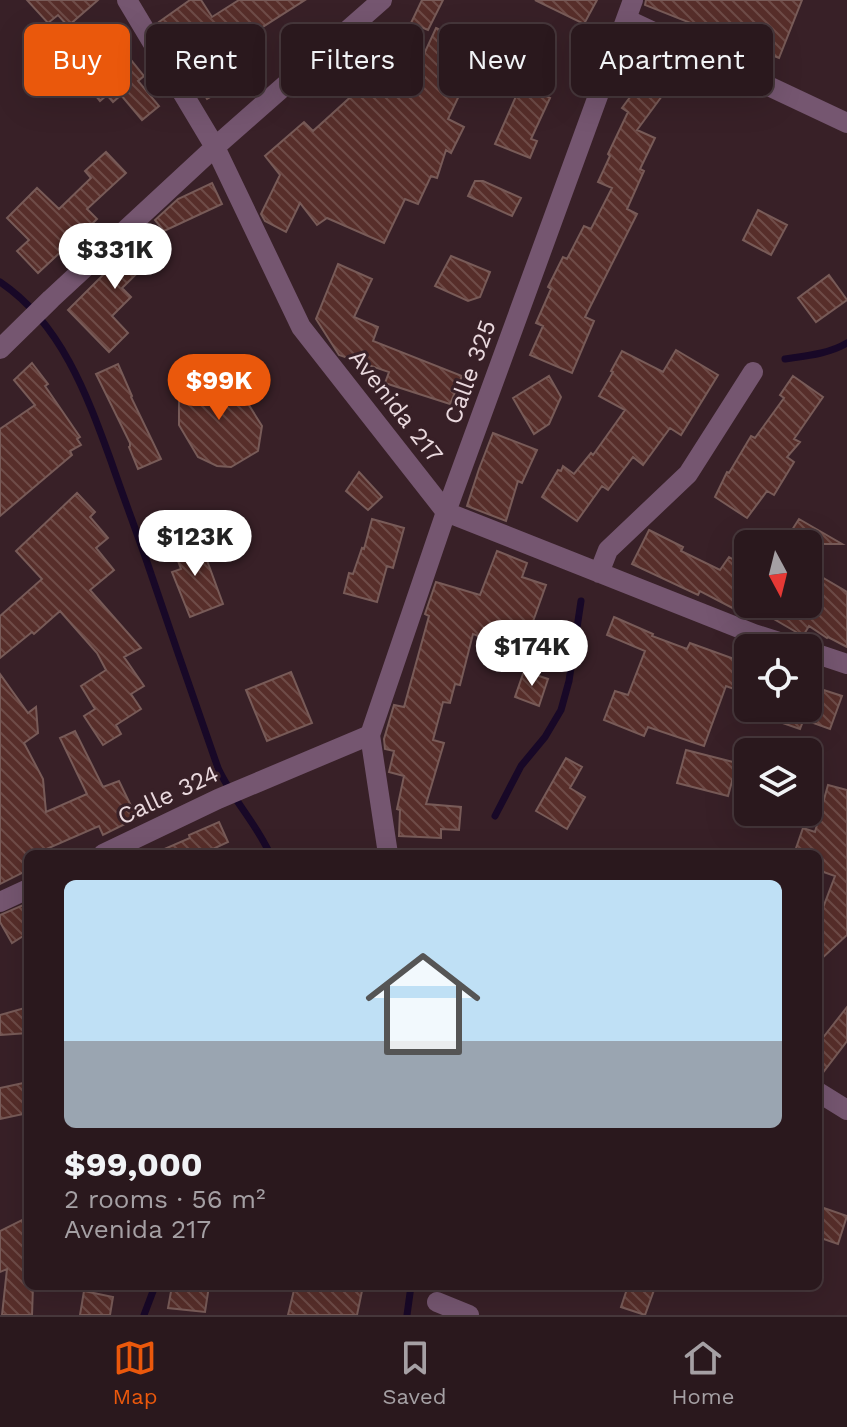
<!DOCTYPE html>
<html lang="en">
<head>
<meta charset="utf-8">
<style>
	:root { --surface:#2a181d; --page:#322126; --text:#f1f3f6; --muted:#a5a0a4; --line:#46373b; --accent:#ea580c }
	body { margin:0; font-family:"Work Sans",sans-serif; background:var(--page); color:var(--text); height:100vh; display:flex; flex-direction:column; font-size:30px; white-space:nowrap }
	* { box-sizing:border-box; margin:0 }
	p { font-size:26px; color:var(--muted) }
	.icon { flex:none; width:44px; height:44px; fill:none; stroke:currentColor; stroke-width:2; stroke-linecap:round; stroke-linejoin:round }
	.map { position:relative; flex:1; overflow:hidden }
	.side { position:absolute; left:24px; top:850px; width:798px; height:440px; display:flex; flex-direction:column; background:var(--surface); border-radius:12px; box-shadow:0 8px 32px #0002,0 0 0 2px var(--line) }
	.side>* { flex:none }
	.banner { position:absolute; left:24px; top:24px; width:800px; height:72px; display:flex; gap:16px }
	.needle { width:52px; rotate:173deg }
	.fabs { position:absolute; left:734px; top:530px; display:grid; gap:16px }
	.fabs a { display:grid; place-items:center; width:88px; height:88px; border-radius:12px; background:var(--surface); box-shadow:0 8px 32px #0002,0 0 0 2px var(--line); font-size:40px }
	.price { position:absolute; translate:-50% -68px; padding:0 18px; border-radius:28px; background:#fff; color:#222; font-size:26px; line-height:52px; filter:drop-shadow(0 2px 4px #0008) }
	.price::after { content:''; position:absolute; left:50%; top:48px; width:24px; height:18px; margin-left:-12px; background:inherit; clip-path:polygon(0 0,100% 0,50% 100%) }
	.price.active { background:var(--accent); color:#fff }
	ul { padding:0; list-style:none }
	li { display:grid; align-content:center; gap:16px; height:424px; padding:0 40px }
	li+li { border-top:2px solid var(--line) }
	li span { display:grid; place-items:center; height:248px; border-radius:12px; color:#555 }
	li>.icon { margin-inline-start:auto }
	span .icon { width:144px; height:144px; fill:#fffc; stroke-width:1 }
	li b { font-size:34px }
	.pill { padding:0 28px; border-radius:12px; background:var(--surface); box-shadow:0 8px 32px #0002,0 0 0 2px var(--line); font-size:28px; line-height:72px }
	.pill.active { background:var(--accent); color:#fff }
	.tabs { display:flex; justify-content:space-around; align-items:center; height:112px; border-top:2px solid var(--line); background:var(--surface); font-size:22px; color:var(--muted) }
	.tabs a { display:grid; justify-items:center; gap:4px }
	.tabs .active { color:var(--accent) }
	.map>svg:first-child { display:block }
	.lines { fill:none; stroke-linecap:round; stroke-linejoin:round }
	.stream { stroke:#180827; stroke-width:7 }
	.building { fill:url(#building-back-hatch); stroke:#785b58; stroke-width:2 }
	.street { stroke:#755670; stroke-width:20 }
	.labels { text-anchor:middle; stroke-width:6; stroke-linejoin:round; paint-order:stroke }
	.street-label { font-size:24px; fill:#e9d8dd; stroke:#382027 }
</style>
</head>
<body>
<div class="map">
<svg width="847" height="1315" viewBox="0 0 847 1315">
	<defs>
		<pattern id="building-back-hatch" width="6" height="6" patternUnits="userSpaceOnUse" patternTransform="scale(2)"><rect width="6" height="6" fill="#572e2a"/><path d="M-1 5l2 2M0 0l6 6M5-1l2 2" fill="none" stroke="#6f4c48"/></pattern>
	</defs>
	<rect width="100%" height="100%" fill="#382027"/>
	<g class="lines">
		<path class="stream" d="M0,282C61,323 87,395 111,461C123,496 136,530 148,565C171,633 194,700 218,768C232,799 256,823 270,854
			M785,359C805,356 829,354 847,343
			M495,816L521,766L545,737L561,710L569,681L581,601
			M144,1315L155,1286
			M407,1315L411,1286"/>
	</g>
	<path class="building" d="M27,0H98L68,26L58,15L48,23Z
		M190,0H201L212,17L239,0H305L228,49L244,78L207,99L173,40L172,41L159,22Z
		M422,0H443L428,30L411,23Z
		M535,0H597L584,24Z
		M646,0H802L779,58L645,5Z
		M436,28L459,39L456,43L493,54L488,69L493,72L481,96L463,87L448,119L464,127L451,153L446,150L437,178L431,176L418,204L405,199L384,243L327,218L317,225L300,203L286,232L265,221L261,214L280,175L265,156L304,122L313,131L365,84L368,87L384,69L407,91Z
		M118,44L144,76L138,81L159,106L142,120L121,95L113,102L107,95L100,101L83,80L90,74L87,70Z
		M645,44L668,67L652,82L630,60Z
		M642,81L662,96L637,130L655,138L640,169L644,171L627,209L637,214L585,317L594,321L572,373L530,355L543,326L536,323L551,289L548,287L563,257L567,259L584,226L591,229L612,188L598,182L610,156L608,154L628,112L622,108Z
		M521,85L550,98L531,139L537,141L530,158L495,144Z
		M106,152L126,173L87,209L97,219L68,247L67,246L38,273L17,251L29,240L7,218L37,188L59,209L91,178L85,171Z
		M475,181H483L521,198L512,216L468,196Z
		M212,183L222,204L164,231L155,220L178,199Z
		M758,210L787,225L771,255L743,240Z
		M152,226L169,242L122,288L131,297L112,316L128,333L109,352L68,310Z
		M451,256L490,272L480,297L468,301L435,286Z
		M338,264L372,279L354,317L378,327L373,341L462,376L450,404L385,383L389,372L339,355L316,319Z
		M829,275L847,300L816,322L798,298Z
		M676,350L718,375L681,435L670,428L643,465L633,457L608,490L602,486L577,521L542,497L558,470L561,471L563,466L574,474L591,453L593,455L625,410L599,396L613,372L611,371L622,351L663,372Z
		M32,363L48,384L45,386L80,437L77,439L81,445L70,451L72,455L0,516V429L35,405L14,380Z
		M118,364L132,396L131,397L161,459L138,469L129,447L130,446V443L96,374Z
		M203,376L235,383L262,426L258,451L231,467L217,466L198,457L179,425V393Z
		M549,376L561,397L549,424L534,434L513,398Z
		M793,376L823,397L794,439L800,442L787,457L794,462L774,495L767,491L747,518L715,497L727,472L729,473L751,436L755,438L784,398L780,395Z
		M493,433L537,450L522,483L518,481L506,521L467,506L479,469Z
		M359,472L382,497L368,510L346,491Z
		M77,493L95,512L90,517L108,538L96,548L114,570L90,590L141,648L124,657L144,686L131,694L141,709L116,725L121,734L103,745L84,716L95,709L81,686L106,670L97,653L60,611L34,634L32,632L0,658V616L42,579L16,551Z
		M372,519L404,528L393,568L387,566L377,602L344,593L349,573L353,574L362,548L364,549Z
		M799,519L842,544H783Z
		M649,530L683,547L681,551L720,570L729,557L744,566L737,577L748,582V604H808V569L847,592V647L828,637L827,638L809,626L803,636L748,604V616L700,591L698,595L632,564Z
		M198,536L223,604L190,617L172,572L181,569L172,545Z
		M497,551L527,563L522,577L546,585L531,627L555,635L546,660L473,634L460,685L455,684L450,703L443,702L433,740L444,743L426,804L461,807L459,830L441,829V838L399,836L400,810L397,809L404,776L389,772L394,751L385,749L384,739L394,705L404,707L429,616L425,614L436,582L480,595Z
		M614,617L653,634L652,636L687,649L690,643L748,664V694L726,686L704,746L648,727L644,736L604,720L615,691L628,695L645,651L607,635Z
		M524,671L548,679L539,706L515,697Z
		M291,672L312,723L267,741L246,690Z
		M0,674L28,713L36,707L38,733L24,743L43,779L46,812L87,794L60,738L75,731L103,787L119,781L137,818L103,835L99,826L35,854H28V870L0,884Z
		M808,685L842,696L830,729L808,721Z
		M749,708H808L800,729L748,711Z
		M686,750L737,763L728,796L677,783Z
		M566,758L582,767L570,788L585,797L567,829L536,811Z
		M828,785L847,790V935L818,962V921L835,876L818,870V854H794L803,828L815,832Z
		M219,822L228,842L202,854H153L190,838L189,835Z
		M28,903V933L12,943L0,922V915Z
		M28,1007V1033L0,1035V1015Z
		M847,1007V1041L818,1079V1044Z
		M28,1082V1113L0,1119V1088Z
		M818,1206L847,1216L838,1244L818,1237Z
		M28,1217V1286H33L32,1315H2L7,1269L0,1272V1231Z
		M172,1286H209L205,1312L168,1308Z
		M295,1286H363L357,1315H288Z
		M628,1286H643L654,1290L645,1315L621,1307Z
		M84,1291L113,1297L110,1315H80Z"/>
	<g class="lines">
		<path class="street" d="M127,0L215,147L301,327L446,512L754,634L798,648
			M626,19L847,123
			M0,349L51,299L215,147L382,0
			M599,573L608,550L688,474L753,372
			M808,651L847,664
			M370,735L388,854
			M103,854L218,799L370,735L446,512L633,0
			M0,902L28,889
			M818,1092L847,1110
			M437,1302L469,1315"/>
	</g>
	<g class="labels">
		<g class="street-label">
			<text transform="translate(470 372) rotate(-70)" y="8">Calle 325</text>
			<text transform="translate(396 406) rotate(52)" y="8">Avenida 217</text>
			<text transform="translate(168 795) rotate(-25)" y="8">Calle 324</text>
		</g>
	</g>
</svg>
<div class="fabs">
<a><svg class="needle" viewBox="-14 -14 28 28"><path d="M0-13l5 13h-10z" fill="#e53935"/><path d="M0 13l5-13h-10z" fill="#a5a0a4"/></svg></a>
<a><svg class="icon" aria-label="locate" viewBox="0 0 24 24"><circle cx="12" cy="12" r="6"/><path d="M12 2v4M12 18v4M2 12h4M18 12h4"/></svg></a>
<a><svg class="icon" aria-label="layers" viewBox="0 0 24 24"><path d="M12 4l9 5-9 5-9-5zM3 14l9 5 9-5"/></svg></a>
</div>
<b class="price" style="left:115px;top:291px">$331K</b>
<b class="price active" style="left:219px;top:422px">$99K</b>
<b class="price" style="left:195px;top:578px">$123K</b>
<b class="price" style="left:532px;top:688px">$174K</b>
<div class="banner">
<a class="pill active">Buy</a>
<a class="pill">Rent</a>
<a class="pill">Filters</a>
<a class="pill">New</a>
<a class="pill">Apartment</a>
</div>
<section class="side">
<ul>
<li><span style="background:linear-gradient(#bfe0f5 65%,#9aa5b1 0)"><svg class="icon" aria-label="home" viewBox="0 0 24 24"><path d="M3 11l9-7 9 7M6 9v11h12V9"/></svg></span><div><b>$99,000</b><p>2 rooms · 56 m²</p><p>Avenida 217</p></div></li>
</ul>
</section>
</div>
<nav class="tabs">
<a class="active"><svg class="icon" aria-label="map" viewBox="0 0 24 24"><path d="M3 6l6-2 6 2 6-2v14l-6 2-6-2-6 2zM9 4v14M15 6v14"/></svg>Map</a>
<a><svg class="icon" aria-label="saved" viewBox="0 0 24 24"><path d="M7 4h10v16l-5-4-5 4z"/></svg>Saved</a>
<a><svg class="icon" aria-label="home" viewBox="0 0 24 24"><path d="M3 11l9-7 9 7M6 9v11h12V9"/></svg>Home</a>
</nav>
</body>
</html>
